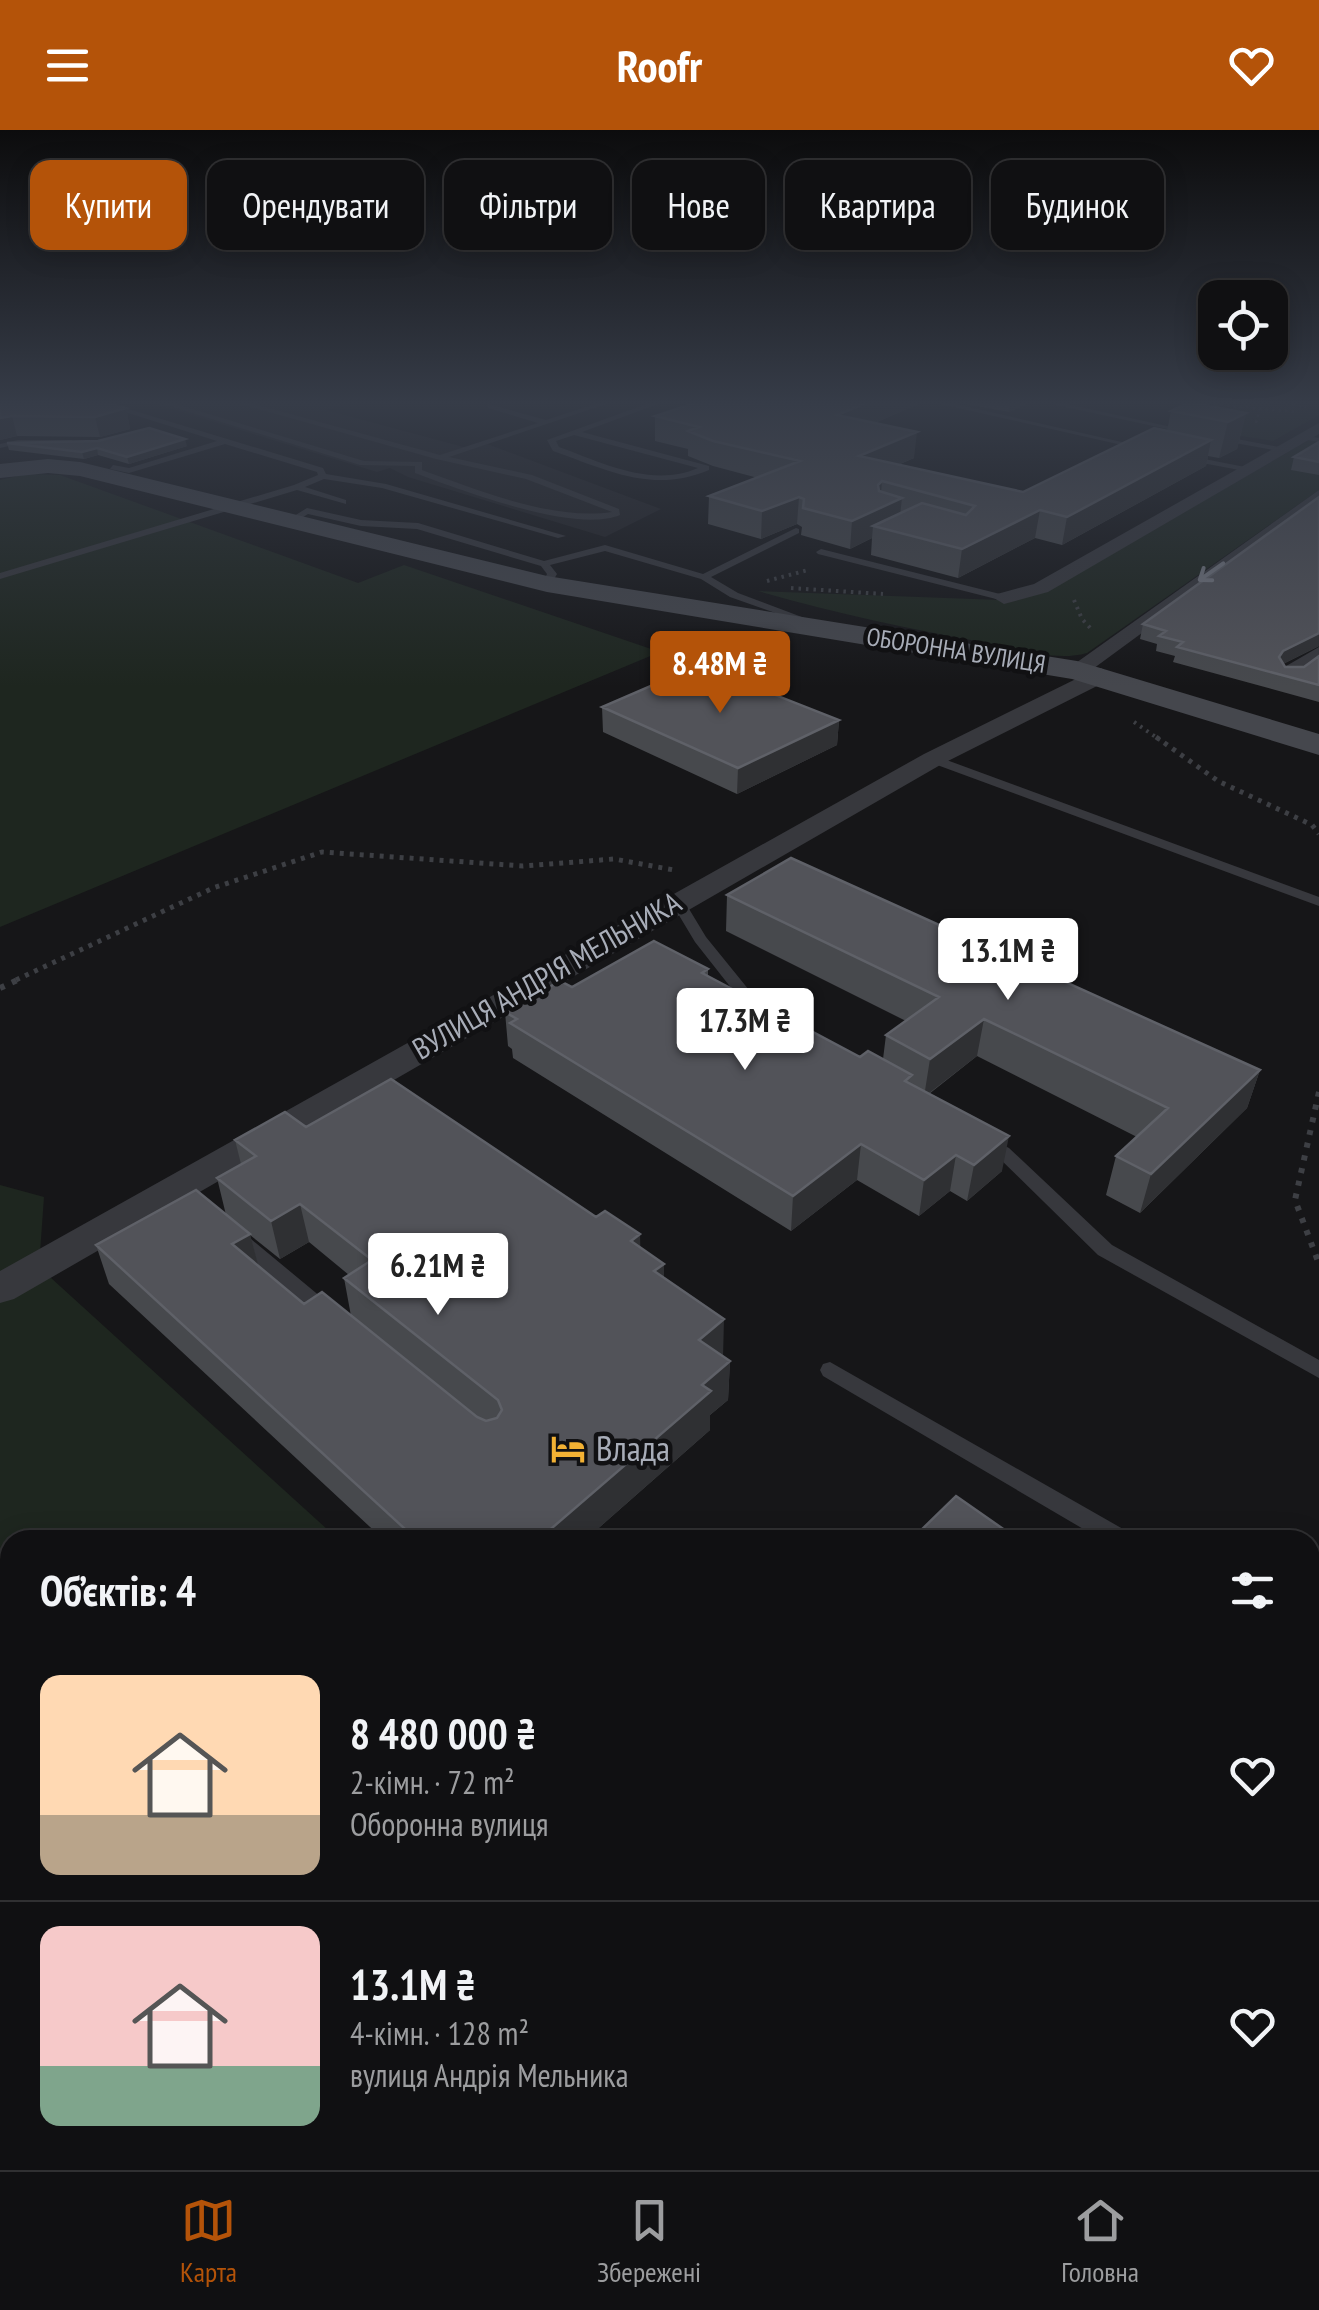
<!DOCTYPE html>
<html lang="uk">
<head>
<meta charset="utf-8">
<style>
	:root { --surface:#101012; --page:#1e1e20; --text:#f1f3f6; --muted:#9c9d9f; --line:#303032; --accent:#b45309 }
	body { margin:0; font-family:"PT Sans Narrow",sans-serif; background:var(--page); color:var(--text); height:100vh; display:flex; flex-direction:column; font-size:38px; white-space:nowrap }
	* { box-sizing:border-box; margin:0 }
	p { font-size:32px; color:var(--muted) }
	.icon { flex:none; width:55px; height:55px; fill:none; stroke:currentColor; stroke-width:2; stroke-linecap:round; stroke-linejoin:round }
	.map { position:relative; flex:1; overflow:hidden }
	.side { position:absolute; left:0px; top:1400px; width:1320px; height:640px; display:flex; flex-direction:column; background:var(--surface); border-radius:30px 30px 0 0; box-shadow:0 5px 25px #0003,0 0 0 2px var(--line) }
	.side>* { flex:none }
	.guide { position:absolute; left:30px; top:30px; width:1260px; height:90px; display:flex; gap:20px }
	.buttons { position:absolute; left:1198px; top:150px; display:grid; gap:20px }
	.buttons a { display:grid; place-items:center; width:90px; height:90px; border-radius:20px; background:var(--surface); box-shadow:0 5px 25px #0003,0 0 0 2px var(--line); font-size:50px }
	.price { position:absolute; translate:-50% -85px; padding:0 22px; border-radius:10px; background:#fff; color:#222; font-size:32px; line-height:65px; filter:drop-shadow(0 2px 5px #0008) }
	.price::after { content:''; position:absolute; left:50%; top:60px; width:30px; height:22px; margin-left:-15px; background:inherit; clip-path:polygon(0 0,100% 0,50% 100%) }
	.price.on { background:var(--accent); color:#fff }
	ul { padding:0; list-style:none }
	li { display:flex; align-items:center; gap:30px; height:250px; padding:0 40px }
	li+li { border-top:2px solid var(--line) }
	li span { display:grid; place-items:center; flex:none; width:280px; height:200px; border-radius:20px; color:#555 }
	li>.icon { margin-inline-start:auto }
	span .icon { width:120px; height:120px; fill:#fffc; stroke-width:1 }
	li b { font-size:42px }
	h2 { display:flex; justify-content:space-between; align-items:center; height:120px; padding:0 40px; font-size:42px }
	.tag { padding:0 35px; border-radius:20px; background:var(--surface); box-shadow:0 5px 25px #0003,0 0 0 2px var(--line); font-size:35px; line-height:90px }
	.tag.on { background:var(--accent); color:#fff }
	header { display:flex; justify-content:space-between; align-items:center; height:130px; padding:0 40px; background:var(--accent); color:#fff; font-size:45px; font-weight:700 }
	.tab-bar { display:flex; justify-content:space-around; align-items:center; height:140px; border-top:2px solid var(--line); background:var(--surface); font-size:28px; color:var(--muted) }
	.tab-bar a { display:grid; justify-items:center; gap:5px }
	.tab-bar .on { color:var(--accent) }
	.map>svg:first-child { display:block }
	.built { fill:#222225 }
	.green { fill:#1e261f }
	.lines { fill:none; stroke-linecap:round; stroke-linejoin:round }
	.path-far3 { stroke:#3d3f44; stroke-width:2.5; stroke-dasharray:2.5 4; stroke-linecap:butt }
	.path-far2 { stroke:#3d3f44; stroke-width:4; stroke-dasharray:2.5 5; stroke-linecap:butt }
	.path-far1 { stroke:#3d3f44; stroke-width:5; stroke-dasharray:4 6; stroke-linecap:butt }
	.path { stroke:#3d3f44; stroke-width:6; stroke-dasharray:5 8; stroke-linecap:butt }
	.lane { fill:#37383d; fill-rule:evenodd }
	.street { fill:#37383d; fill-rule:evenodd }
	.secondary { fill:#45474d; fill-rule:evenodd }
	.wall { fill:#47494d; fill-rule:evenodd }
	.shaded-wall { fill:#2f3033 }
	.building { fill:#525359; stroke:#5f6168; stroke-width:2.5 }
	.oneway { stroke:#757881 }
	.labels { text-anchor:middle; stroke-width:9; stroke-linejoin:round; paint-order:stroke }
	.far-street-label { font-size:25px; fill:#a8adb8; stroke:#111113 }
	.street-label { font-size:30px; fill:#a8adb8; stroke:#111113 }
	.near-poi-label { font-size:35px; fill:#a8adb8; stroke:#111113; text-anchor:start }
</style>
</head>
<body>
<header><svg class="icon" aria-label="menu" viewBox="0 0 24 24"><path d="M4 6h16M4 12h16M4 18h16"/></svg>Roofr<svg class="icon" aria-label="heart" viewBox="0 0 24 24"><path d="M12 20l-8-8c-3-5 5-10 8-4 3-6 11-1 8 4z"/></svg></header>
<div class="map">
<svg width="1319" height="2040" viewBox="0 0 1319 2040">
	<rect width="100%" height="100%" fill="#161618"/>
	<path class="built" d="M146,271H354L326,280L471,319L487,314L661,379L605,407L408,347L390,338L377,342Z
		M768,2030H1093L1104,2040H760Z"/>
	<path class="green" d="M1250,271L1319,281V285L1273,311L1189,298Z
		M1309,310L1319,312V360L1087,523C1056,532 1019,519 987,513C909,499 834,483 758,461L1001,470L1046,462Z
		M26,344L60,345L358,453L404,435L660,522L0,797V350Z
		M0,1055L44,1067L39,1137L339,1410H10V2030H658L650,2040H0Z"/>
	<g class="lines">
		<path class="path-far3" d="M1175,271L1298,282
			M1273,271L1306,277
			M1256,293L1262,271"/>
		<path class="path-far2" d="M767,451L808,440
			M791,458L883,464
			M1074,470L1082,489L1093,501
			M1134,592L1160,610"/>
		<path class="path-far1" d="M1156,607L1218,651L1312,695L1319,704
			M16,850L213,758L322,722L523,736L614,729L674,740"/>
		<path class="path" d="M0,858L22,848
			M1319,962L1295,1070L1319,1134"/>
		<path class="lane" d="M90,271H102L323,338L326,344L386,354L566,406L558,408L382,358L324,349L305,357L346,370V374L297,360L0,449V443L294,355L318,345L317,342L225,314L129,343L110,339L113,335L129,338L217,311Z
			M154,271H166L364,331L422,332V340C478,360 553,391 612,382L526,349L436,329L230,271H243L440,325L538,293L488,278V274L546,290L604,271H615L449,327L532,345L619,379L620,385C575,404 461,360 415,343V336L360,335Z
			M655,271H666L582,302L709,336V340C653,364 607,340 553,321L547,310ZM574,305L698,338C652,358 603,333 559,317L556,311Z
			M927,271H942L1148,318L1144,320Z
			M1038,271H1053L1194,302L1190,304Z
			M1216,305L1284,318L1288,320L1284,322L1213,309Z
			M1301,305L1319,308V312L1301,309Z
			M18,310H71L75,312L71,314H18L0,318V314Z
			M1184,325L1250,338L1254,340L1250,342L1181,329Z
			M307,378L361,390L418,393L544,431L605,415L703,444L796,398L799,399V403L711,447L738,463L815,492L806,494L730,467L701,449L605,421L550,435L557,444L550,456L547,457L542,454L547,444L541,436L417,399L361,396L308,384L293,393L286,391Z
			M821,419L1008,466L1009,468L1004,471L818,424L816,422Z
			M933,625L1319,767V776L929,632V626Z
			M678,768L683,769L706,807L766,881L768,884L766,887H754L695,812L671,772Z
			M987,1007L1009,1018L1112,1115L1319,1230V1248L1098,1125L997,1026L978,1013Z
			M238,1102L245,1104L333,1177L336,1182L333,1187H319L231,1114L229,1109L231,1104Z
			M830,1232L1130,1403L1133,1410H1102L823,1246L820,1240L823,1234Z
			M1310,1509L1319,1512V1558L1310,1561Z
			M961,2030H996L991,2040H957Z
			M1198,2030H1237L1241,2040H1203Z"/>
		<path class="street" d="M1319,293V304L1048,462L1004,474L994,468L997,464L1034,454Z
			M1319,360V373L1086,544L1101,538L1112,545L1109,550L942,634L14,1169L0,1173V1141L924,624L1084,545H1069L1066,540Z
			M1319,517V533L1297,549H1281L1278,544L1281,539Z"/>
		<path class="secondary" d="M48,329L80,332L547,446L1077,531L1319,604V625L1072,549L547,462L80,346L48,343L0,348V334Z"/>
	</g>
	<path class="wall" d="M0,271L126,278L130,299L100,307L17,306L0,310Z
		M701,271H925L875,293L914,328L898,335L1023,362L1167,301L1171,281L1246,283L1237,319L1219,328L1208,326L1206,336L1062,415L1035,408L958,448L871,425L872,408L850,419L801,405L802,397L797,394L761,409L708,394L709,366L758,348L713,336L688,326V319L655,311V286Z
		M950,271H1026L1025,275L1009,282Z
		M1319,312V345L1291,340L1294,327Z
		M7,313L187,316L129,334L98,325L84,329L9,320Z
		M1319,367V516L1283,534L1285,537H1304L1319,526V572L1173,532L1175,526L1156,521L1157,514L1140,509L1143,494Z
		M602,577L839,590L837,615L737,664L603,602Z
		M727,765L1260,940L1247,978L1140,1083L1106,1065L1116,1026L1137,1007L977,926L929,964L1002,1041L967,1071L950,1061L919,1086L857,1050L791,1101L513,928L512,919L508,916L505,882L572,857L708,839V846L860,927L883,929L886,905L906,891L726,801Z
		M306,997L640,1117L723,1226L730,1231L728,1270L710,1285V1300L585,1410H384L109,1154L96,1115L226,1085L217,1048L241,1034L235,1010ZM250,1105L280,1129L309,1112L349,1145L344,1148L351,1186L304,1174L258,1136Z"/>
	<path class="shaded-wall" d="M871,271H925L835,310L837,285Z
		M1010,271H1026L1025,275L1009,282Z
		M126,278L130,299L100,307L95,287Z
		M1246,283L1237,319L1219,328L1228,292Z
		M12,286L17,306L0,310V288Z
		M917,302L914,328L857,352L859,326Z
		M185,309L187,316L129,334L127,327Z
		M1211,310L1206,336L1062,415L1067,387Z
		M97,318L98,325L84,329L82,322Z
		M882,351L880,378L902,368L899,395L873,396L872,408L850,419L852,391L878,355Z
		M799,367L797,394L761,409L762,381Z
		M1040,380L1035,408L958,448L962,419Z
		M1319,503V516L1279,536V527L1283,521Z
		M839,590L837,615L737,664L738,638Z
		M984,889L977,926L924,967L930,929Z
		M1260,940L1247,978L1140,1083L1151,1044Z
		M1009,1006L1002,1041L967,1071L974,1035Z
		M861,1014L857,1050L791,1101L793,1066Z
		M956,1025L950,1061L919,1086L924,1050Z
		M300,1074L309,1112L280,1129L271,1091Z
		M250,1104L260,1142L232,1114Z
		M640,1104L641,1142L631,1111Z
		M664,1134V1172L654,1141Z
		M724,1189L723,1228L699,1210Z
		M730,1231L728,1270L710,1285V1300L585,1410H538L702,1255Z"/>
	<path class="building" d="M0,271H101L126,278L95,287L12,286L0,288Z
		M701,271H871L837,285L917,302L859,326L1023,362L1154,298L1211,310L1067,387L1040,380L962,419L873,396L922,373L966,385L975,376L882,351L878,355L879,361L902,368L852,391L803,378L804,369L799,367L762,381L709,366L800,331L713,311L688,301L699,297L655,286Z
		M1189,272L1246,283L1228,292L1171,281Z
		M149,298L185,309L127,327L97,318L82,322L7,313L98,311Z
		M1319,312V332L1294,327Z
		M1319,367V503L1283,521L1279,527L1285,537H1304L1319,526V555L1177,517L1183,512L1159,506L1166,501L1143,494Z
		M699,535L839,590L738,638L602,577Z
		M791,728L1260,940L1151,1044L1116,1026L1168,978L984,889L930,929L886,905L939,867L727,765Z
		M654,811L708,839L702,843L860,927L868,921L912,945L905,951L1009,1006L974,1035L956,1025L924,1050L861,1014L793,1066L510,893L517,889L505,882L560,851L572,857Z
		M391,949L596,1087L605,1081L640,1104L631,1111L664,1134L654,1141L724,1189L699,1210L730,1231L702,1255L711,1261L538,1410H417L96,1115L196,1060L250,1104L232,1114L304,1174L322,1162L477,1287L486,1291L497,1288L502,1280L498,1270L344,1148L372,1130L300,1074L271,1091L217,1048L256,1026L235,1010L285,982L306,997Z
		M956,1366L1019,1410H911Z"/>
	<defs><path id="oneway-shaft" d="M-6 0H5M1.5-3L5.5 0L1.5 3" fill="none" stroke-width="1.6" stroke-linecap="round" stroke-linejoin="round" transform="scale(2.5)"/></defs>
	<use class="oneway" href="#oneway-shaft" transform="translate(1211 442) rotate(145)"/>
	<linearGradient id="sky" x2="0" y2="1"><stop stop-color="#0c0c0d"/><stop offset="0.49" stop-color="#363c48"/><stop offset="1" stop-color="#363c48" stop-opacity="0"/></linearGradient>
	<rect width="1319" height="557" fill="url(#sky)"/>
	<defs>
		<g id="hotel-bare" transform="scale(2.7)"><path d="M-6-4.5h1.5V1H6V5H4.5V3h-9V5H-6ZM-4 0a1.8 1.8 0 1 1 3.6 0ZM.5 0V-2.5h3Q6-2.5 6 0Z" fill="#f2b134" stroke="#111113" stroke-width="2.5" paint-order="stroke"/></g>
	</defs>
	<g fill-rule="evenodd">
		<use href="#hotel-bare" x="568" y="1319"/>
	</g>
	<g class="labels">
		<g class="far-street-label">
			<text transform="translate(956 520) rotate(9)" y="9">ОБОРОННА ВУЛИЦЯ</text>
		</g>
		<g class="street-label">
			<text transform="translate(547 846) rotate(-30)" y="10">ВУЛИЦЯ АНДРІЯ МЕЛЬНИКА</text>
		</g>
		<g class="near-poi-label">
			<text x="596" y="1331">Влада</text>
		</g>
	</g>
</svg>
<div class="buttons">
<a><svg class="icon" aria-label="locate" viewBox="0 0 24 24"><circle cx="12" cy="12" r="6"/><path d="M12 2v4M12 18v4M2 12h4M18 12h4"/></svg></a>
</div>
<b class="price on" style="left:720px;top:586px">8.48M ₴</b>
<b class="price" style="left:1008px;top:873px">13.1M ₴</b>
<b class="price" style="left:745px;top:943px">17.3M ₴</b>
<b class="price" style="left:438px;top:1188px">6.21M ₴</b>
<div class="guide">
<a class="tag on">Купити</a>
<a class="tag">Орендувати</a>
<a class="tag">Фільтри</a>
<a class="tag">Нове</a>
<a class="tag">Квартира</a>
<a class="tag">Будинок</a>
</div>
<section class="side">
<h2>Об’єктів: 4<svg class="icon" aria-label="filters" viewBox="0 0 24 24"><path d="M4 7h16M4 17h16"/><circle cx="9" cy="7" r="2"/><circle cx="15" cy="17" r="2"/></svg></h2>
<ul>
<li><span style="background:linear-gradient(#ffd9b3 70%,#b9a48a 0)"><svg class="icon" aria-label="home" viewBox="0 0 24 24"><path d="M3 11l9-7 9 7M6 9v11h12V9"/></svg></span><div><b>8 480 000 ₴</b><p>2-кімн. · 72 m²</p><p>Оборонна вулиця</p></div><svg class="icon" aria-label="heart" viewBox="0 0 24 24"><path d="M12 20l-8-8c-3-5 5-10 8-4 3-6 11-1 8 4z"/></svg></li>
<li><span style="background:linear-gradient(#f6c9c9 70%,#7fa58c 0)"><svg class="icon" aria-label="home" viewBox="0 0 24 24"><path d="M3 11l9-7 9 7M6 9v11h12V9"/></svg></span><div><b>13.1M ₴</b><p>4-кімн. · 128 m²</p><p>вулиця Андрія Мельника</p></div><svg class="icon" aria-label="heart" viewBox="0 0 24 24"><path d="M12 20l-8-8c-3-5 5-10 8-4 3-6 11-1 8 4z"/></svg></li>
</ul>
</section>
</div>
<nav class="tab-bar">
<a class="on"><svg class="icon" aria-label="map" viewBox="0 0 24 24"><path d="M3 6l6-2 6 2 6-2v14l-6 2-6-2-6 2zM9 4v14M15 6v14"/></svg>Карта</a>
<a><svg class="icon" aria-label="saved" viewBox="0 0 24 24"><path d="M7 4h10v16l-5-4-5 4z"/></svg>Збережені</a>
<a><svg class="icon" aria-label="home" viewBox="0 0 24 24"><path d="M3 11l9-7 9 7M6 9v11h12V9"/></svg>Головна</a>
</nav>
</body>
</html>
